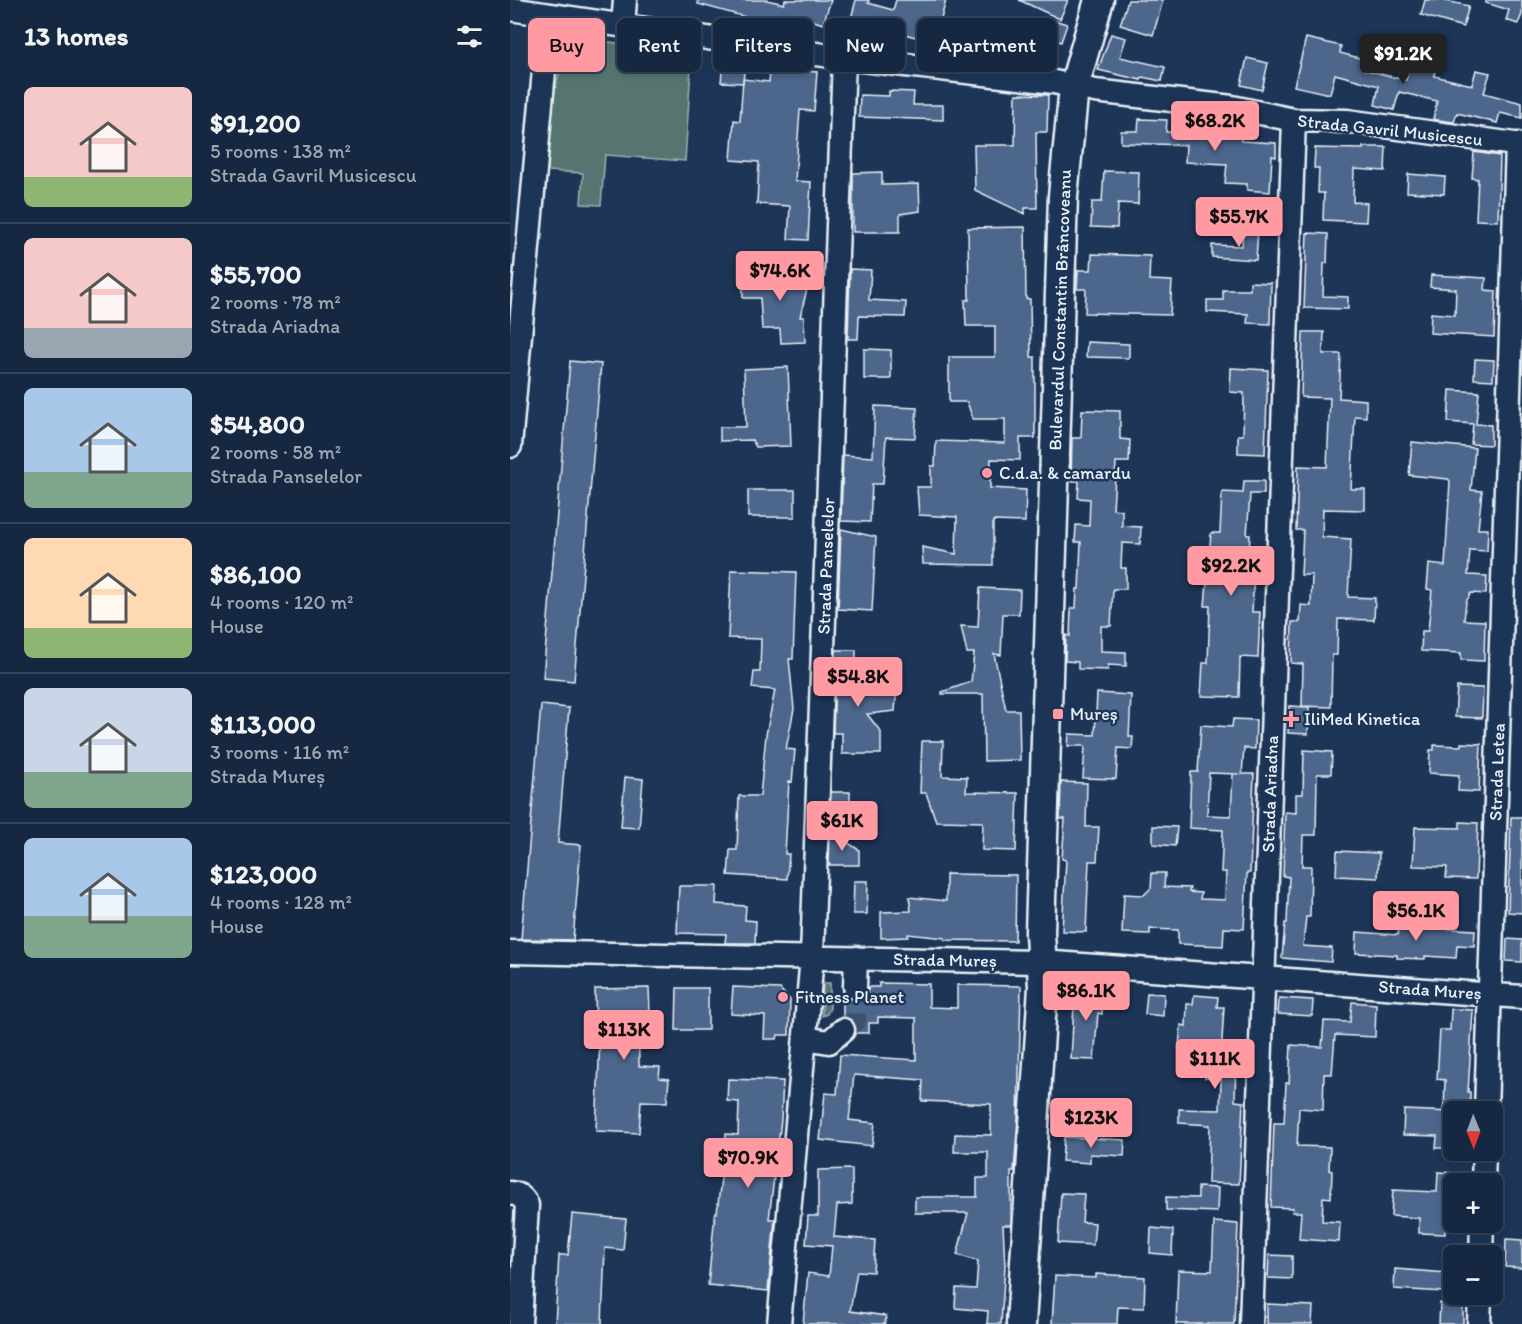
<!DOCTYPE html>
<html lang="en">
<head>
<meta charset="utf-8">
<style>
	:root { --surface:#162841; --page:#23344c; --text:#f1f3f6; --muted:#9ea6b1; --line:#35445a; --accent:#ff9aa2 }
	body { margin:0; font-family:Itim,sans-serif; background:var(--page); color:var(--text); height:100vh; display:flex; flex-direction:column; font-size:22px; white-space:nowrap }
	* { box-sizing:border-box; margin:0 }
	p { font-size:20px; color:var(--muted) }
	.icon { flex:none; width:33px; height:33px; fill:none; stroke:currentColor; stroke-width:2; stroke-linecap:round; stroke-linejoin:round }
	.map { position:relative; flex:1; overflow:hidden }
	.side { display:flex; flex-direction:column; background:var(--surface); width:510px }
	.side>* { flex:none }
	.top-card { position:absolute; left:18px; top:18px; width:570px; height:54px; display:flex; gap:12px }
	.needle { width:39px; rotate:179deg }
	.controls { position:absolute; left:933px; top:1101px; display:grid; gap:12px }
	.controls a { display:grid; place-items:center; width:60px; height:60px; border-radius:9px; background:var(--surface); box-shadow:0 3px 9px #0003,0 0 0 2px var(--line); font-size:30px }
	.price { position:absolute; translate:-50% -51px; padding:0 14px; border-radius:6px; background:var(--accent); color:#111; font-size:20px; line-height:39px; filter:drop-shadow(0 2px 3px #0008) }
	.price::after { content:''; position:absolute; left:50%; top:36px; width:18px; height:14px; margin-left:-9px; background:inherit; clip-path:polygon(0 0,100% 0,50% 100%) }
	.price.selected { background:#222; color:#fff }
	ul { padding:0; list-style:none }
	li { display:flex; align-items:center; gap:18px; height:150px; padding:0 24px }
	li+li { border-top:2px solid var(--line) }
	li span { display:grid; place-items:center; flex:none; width:168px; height:120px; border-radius:9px; color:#555 }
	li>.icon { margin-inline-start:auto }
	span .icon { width:72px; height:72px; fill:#fffc; stroke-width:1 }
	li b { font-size:26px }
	h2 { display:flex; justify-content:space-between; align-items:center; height:72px; padding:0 24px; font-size:26px }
	.tag { padding:0 21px; border-radius:9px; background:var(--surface); box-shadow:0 3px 9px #0003,0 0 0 2px var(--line); font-size:21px; line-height:54px }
	.tag.selected { background:var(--accent); color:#111 }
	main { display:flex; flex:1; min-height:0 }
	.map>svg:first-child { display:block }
	.green { fill:#577471; stroke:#a0b2b4; stroke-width:1.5 }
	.building { fill:#4d668c; stroke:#e8f1f8; stroke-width:1.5; fill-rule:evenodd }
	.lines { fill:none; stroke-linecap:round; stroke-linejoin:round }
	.minor-tunnel { stroke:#3b516f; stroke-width:22; stroke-dasharray:22 11; stroke-linecap:butt }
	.minor-casing { stroke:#e8f1f8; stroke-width:27 }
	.major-casing { stroke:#e8f1f8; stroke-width:33 }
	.minor { stroke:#1d3557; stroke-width:22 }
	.major { stroke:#1d3557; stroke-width:28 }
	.poi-dot { fill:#ff9aa2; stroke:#1d3557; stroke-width:2 }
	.labels { text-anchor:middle; stroke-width:5; stroke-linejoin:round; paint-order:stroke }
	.street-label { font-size:18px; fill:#e8f1f8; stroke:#1d3557 }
	.poi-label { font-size:18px; fill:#e8f1f8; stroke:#1d3557; text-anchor:start }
</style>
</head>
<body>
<main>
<section class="side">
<h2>13 homes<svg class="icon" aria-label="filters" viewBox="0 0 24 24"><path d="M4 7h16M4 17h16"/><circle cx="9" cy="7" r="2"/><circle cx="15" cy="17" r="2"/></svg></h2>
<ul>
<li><span style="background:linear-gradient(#f6c9c9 75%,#8fb573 0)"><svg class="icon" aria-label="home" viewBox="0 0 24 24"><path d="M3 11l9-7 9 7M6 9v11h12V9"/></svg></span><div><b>$91,200</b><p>5 rooms · 138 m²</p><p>Strada Gavril Musicescu</p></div></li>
<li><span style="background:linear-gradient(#f6c9c9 75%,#9aa5b1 0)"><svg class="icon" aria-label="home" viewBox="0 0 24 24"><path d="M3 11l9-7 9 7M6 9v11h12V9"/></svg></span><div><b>$55,700</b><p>2 rooms · 78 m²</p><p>Strada Ariadna</p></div></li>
<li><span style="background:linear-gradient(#a9c7e8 70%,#7fa58c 0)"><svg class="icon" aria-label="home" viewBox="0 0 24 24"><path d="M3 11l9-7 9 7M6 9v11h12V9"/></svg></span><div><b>$54,800</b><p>2 rooms · 58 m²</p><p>Strada Panselelor</p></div></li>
<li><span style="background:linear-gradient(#ffd9b3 75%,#8fb573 0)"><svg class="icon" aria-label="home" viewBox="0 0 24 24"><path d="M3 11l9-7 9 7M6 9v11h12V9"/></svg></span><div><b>$86,100</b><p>4 rooms · 120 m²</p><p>House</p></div></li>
<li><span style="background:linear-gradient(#c9d6e8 70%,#7fa58c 0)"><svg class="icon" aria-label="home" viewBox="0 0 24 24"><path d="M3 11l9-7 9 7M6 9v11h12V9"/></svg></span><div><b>$113,000</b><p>3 rooms · 116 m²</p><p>Strada Mureș</p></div></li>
<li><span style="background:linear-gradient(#a9c7e8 65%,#7fa58c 0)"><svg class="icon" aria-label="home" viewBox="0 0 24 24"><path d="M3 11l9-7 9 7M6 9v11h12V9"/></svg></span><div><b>$123,000</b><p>4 rooms · 128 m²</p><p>House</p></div></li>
</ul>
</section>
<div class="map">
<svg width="1012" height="1324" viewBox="0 0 1012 1324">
	<rect width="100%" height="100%" fill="#1d3557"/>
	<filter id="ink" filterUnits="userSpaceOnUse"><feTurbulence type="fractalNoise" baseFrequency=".0167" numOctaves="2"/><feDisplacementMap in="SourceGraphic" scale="12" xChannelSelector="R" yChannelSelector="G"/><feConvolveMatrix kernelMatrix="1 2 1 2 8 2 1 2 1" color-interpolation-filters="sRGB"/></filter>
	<g filter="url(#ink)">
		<path class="green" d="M58,37L182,52L175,161L95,155L91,205L71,204L73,173L37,171L44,94Z
			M313,983H320V1008L317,1014L312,1016Z"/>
		<path class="building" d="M188,0H257L274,4L275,0H321L313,24L286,15L281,35L266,31L268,26L188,4Z
			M346,0H359L358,3L383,10L386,0H436L425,42L352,23V25L340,22Z
			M509,0H558L550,19Z
			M618,0H653L643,35L610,25Z
			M915,0H931L959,6L953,27L911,15Z
			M976,0H1012V14L1008,24L996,20L999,10L976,3Z
			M540,19L557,24L551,42L534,36Z
			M601,34L616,38L610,57L655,67L652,81L632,77L631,80L588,70Z
			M796,38L831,46L830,53L857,60L855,70L896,80L900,66L925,71L924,76L962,85L966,70L980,73L974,93L1012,103V118L990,113L987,123L947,113L944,122L928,120L923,119L927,101L889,92L884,110L865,105L869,86L825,74L820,94L784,86Z
			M737,58L758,63L752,90L731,85Z
			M213,61L235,63L233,83L211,82Z
			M260,70L295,73V71L307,72L304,111L290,110L285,181L301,182L298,240L278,239L280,206L247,204L249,162L221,160L224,120L230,121L233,79L259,82Z
			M379,91L404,92L403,105H433V120L349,117L350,95L379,96Z
			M506,94L538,95L537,132H526L527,208H515V214L465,190L464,145H505Z
			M629,119L657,120L656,132L718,136L719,124L732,125L731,141L766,143V157L762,156L760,192L737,190V184L715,183L717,164L675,162L676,145L611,143V131H628Z
			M853,147H876L875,171L844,169L843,202L857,203L856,222L813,220L814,193H808L809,168H804L805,148L853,149Z
			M964,152L990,156L988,221L966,220L968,179L962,178Z
			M594,171L629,172L628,204L608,203L607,228L581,227L582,202H592Z
			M372,172V185L409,184L410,211L390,214V232H343V173Z
			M898,174L935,177L934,194L897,192Z
			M515,227L516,299H520L521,357H525V438H510V460L481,459L480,488L516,490L515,522L483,521V565L413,564L412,547L446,554L447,517L409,515L407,487H421V466H425L426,441L495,443V419H463L457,402H439V357H485V326H456L455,300H459L458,228Z
			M733,229L748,230L746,260L702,257V245L732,246Z
			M797,233L818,234L817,263H814L813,296L838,297V309L794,308Z
			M582,254L640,256L639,280L662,281L660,315L575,313L576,289H567L568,270H581Z
			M340,269L361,270L359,300L396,302L395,317L349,316L348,339H338Z
			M301,273L290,317H294L295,342L271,343L270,329H252L250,298H233L232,275Z
			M921,275L976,278L975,290L986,291L984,337L920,333L921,313L945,315L946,289L920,287Z
			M740,282L761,283L760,324L737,323L738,314L697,312V300H713V290H740Z
			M793,332H814L813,354H831L829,398L856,400V417L845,416L841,489H855V510L813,509L812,537L841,539L838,597L865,598L864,620L828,619L827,655H822L821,707L792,706L793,664L781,663L782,622H790L791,605L801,606L802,575H791L793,530H786L788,466L817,467L820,398L791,397Z
			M577,342L619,344V358L576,357Z
			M354,349L381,350V379H354Z
			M965,359L984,360L983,380L964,379Z
			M60,361L91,364L64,681L33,678Z
			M278,367L281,446L246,447L242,440L210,441V427H236L234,369Z
			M721,368L758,370L755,454L728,453V435H733L734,393L720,392Z
			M940,390L969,392L966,424L981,425V445L961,444L963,424L938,422Z
			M365,406L407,408L405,438L376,437L373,484H362L360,522L331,521L333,455L363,457Z
			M572,410L610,411V439L620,440L619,462H606L603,509L612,510V526L631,527L630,544L612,543L611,568H616V589H603L601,626H591V651L616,652V666L598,665V670L568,669V662L555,661L556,635L560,636L561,608H566L567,589H569L571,542H565L566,525L579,526L580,499L568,498L569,481H561L562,438H571Z
			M902,442L965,448L961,490L972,491L968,529H978L977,551L960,550L958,575L977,576L976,594L961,593L956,602L954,620L975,621L974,661L951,660V653L911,651L912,631H918L922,590L917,589L919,564L935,566L940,481L938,479L899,475Z
			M734,481H754V494H740L737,535H740L738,573L744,574L742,612H750L748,658L730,657L729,697L691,696L693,663H698L700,606H695L701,533H710L712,492L733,493Z
			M238,490H285V517H238Z
			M331,529L366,537L362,611L328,609Z
			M221,570L286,572L283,659H279L284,709L276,749L285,750L282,782L279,781L275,854H279L277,879L218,875L220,850H227L229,796H250L256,735L265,690L242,688L244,672H250L251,639L218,638Z
			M470,588L510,590L509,614H493L491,655L484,654L496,710H509L510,760L474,761L473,694H432V692L461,682L464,653H457L451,626L468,627Z
			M326,650H346L345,687H387L385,711L357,714L371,732V754H332V733H323Z
			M947,687L973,688L972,718L945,717Z
			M587,693L621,695L619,737H623L622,749L608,748L606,779L573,778L575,746H558L559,734L585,735Z
			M31,705L59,708L48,843L71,845L63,940L11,939Z
			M779,706L799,707L798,734L778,733Z
			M723,719L746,720L745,749L734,748L732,774H744L740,873H737L734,929L714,928L713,946L668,944V930L640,929V934L612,933L614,894L634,895L641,888L642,873H655L654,887L680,888L679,892L691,893L690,899L715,900L716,872H711L713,830L679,828L681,772H688L691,725L722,727ZM699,773L729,774H723L721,816L697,815Z
			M412,741H433L432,776L457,777L456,792L508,793L506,851L472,850L473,822L426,821L416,793H410Z
			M951,743L971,744L969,792L948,791L949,775L919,773L920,750H924V745L951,746Z
			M794,750L822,752L821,774H807L806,835H793L792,866H801L800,917H796L793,946L822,948L821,962L772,958L775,923H777L779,877L773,876L775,812L786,813V794H793Z
			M115,777L133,779L129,828L111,827Z
			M551,782L577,783L576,827H589L587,861H579L576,932L552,931L556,860L552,859L555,819H550Z
			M321,792H340V820H320Z
			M1001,817H1012V913L998,912Z
			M950,822L968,823L966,879L936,878L937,867L903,866L905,827L950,828Z
			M643,826L667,827L665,846L643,844Z
			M320,831L349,850V865H319Z
			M827,851L869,853L868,878L826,876Z
			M436,874L506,875L505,941L435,940V938L398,934V937L371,938V912L401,911L399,897L436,901Z
			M344,881H358L357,914H343Z
			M169,886H207L206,904L236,906L235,920L246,921L245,943H215L216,934L167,933Z
			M888,926L965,930L964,946L947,945L946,958L915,956V959L887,958V955L846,953L847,932L888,935Z
			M997,939L1012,940V962L996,961Z
			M369,983L419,984V1007L447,1008V985L511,986L508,1118L504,1171H501V1225H493L495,1265L491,1324H477L478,1311L445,1308L446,1288L466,1289L468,1261L447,1255L458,1213H405V1197H467V1178H478V1152H444L445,1134L481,1135V1104L412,1101L413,1080L344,1075L339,1120L365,1123L362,1146L310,1140L315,1093L327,1094L330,1055L406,1060V1018L368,1017V1023H359V1033H346L344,1022L333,1017V993L338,999L345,1000L351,999L356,995L359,987H369Z
			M223,987L270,989L280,1000L279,1035H268L267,1039H254L255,1016L221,1014Z
			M565,987L593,989L592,1014L588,1013L584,1060L561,1059Z
			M139,988L140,1015H128L129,1062V1066L150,1067L149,1078L159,1079L157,1102L131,1101L129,1133L86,1131L90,1038H86L85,989Z
			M167,988H198V1030H166Z
			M637,993L654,994L653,1016L635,1014Z
			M684,995L708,997L707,1007H714L711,1056H726L725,1101L733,1102L729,1184L698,1183L700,1125L669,1123V1109L710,1110L711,1079L695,1078L696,1048L669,1046L671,1025L676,1026L677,1004H683Z
			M769,998L803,1000L802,1016L768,1014Z
			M842,1002L866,1004L865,1037L825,1035L822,1074H814L813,1110L789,1108L787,1146L820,1147L819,1170L822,1171L821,1198L813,1197L812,1221L830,1222L829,1242L789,1239L791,1212H782L783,1208L761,1207L764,1123H774L776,1083H779L781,1045L812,1047L814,1021L840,1022Z
			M941,1009L963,1010L958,1092H960V1112H934L935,1080L927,1079L930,1030H940Z
			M218,1079L273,1081L271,1120L259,1219H265L258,1291L198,1285L205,1213H207L216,1134L228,1135L229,1102L217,1101Z
			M894,1110L944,1112V1148H926L927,1136L893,1135Z
			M554,1137L615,1140L614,1156L580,1154V1163L552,1161Z
			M342,1169V1204L327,1205L324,1237L365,1240L363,1272L347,1271L340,1311L376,1316L375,1324H293L298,1273L319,1276L322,1246L296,1244L298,1216H308V1170Z
			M928,1172L944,1173V1215H936L935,1234L909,1233V1218L881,1216L883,1190L927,1192Z
			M688,1187L708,1188L707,1212L656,1210V1197L688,1198Z
			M551,1193L574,1194L572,1222L585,1223L583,1245L548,1243Z
			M62,1214L116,1219L113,1250L95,1248L92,1324H45L49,1255H58Z
			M704,1222L728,1224L724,1324H666L668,1270L702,1271Z
			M641,1228L663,1230L662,1255L640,1253Z
			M996,1239L1012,1240V1268L995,1267Z
			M759,1255L782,1256V1279L758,1278Z
			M885,1269L937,1273L935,1292L884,1289Z
			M586,1274L635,1277L634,1308L608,1307L607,1324H542L545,1276L586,1278Z
			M930,1303L953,1304V1324H929Z
			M757,1304L803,1306L802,1324H757Z"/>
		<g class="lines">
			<path class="minor-tunnel" d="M333,1030L345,1020V987"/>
			<g class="minor-casing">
				<path id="minor" d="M0,9L334,58L544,82L585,91L722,107L784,120L837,121L1012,145
					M113,26L115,0
					M0,446L39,15
					M0,952L531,962L1012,997
					M345,987L346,958
					M295,1038L319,1042L333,1030
					M976,1112L1007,144
					M973,1184L974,1150
					M0,1193C9,1194 13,1197 17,1205L10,1324
					M971,1256L972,1222
					M269,1324L302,957L334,58
					M741,1324L784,120
					M969,1324L970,1294"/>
			</g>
			<g class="major-casing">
				<path id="major" d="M511,1324L533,987L530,933L553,196L564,87L589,0"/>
			</g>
			<use href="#minor" class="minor"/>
			<use href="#major" class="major"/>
		</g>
	</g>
	<g class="poi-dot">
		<circle cx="477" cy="473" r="6"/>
		<rect x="542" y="708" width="12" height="12" rx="3"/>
		<path d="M778 710h6v6h6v6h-6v6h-6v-6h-6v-6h6z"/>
		<circle cx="273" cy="997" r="6"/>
	</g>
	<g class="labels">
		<g class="street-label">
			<text transform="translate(880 130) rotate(6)" y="6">Strada Gavril Musicescu</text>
			<text transform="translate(550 310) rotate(-88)" y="6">Bulevardul Constantin Brâncoveanu</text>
			<text transform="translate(316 566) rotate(-88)" y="6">Strada Panselelor</text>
			<text transform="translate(987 772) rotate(-88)" y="6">Strada Letea</text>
			<text transform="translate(760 794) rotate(-88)" y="6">Strada Ariadna</text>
			<text transform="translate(435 960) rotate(1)" y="6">Strada Mureș</text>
			<text transform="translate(920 990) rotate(4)" y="6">Strada Mureș</text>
		</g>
		<g class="poi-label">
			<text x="489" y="479">C.d.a. &amp; camardu</text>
			<text x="560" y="720">Mureș</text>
			<text x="794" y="725">IliMed Kinetica</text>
			<text x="285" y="1003">Fitness Planet</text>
		</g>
	</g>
</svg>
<div class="controls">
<a><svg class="needle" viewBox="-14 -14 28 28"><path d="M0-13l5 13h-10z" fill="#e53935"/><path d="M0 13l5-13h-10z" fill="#9ea6b1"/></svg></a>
<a>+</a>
<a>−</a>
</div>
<b class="price selected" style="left:893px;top:85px">$91.2K</b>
<b class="price" style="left:705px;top:152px">$68.2K</b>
<b class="price" style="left:729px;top:248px">$55.7K</b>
<b class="price" style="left:270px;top:302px">$74.6K</b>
<b class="price" style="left:721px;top:597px">$92.2K</b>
<b class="price" style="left:348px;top:708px">$54.8K</b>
<b class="price" style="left:332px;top:852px">$61K</b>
<b class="price" style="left:906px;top:942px">$56.1K</b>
<b class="price" style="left:576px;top:1022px">$86.1K</b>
<b class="price" style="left:114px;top:1061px">$113K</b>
<b class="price" style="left:705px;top:1090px">$111K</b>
<b class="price" style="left:581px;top:1149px">$123K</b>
<b class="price" style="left:238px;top:1189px">$70.9K</b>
<div class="top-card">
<a class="tag selected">Buy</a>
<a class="tag">Rent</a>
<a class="tag">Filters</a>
<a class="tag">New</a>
<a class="tag">Apartment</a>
</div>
</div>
</main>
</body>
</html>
